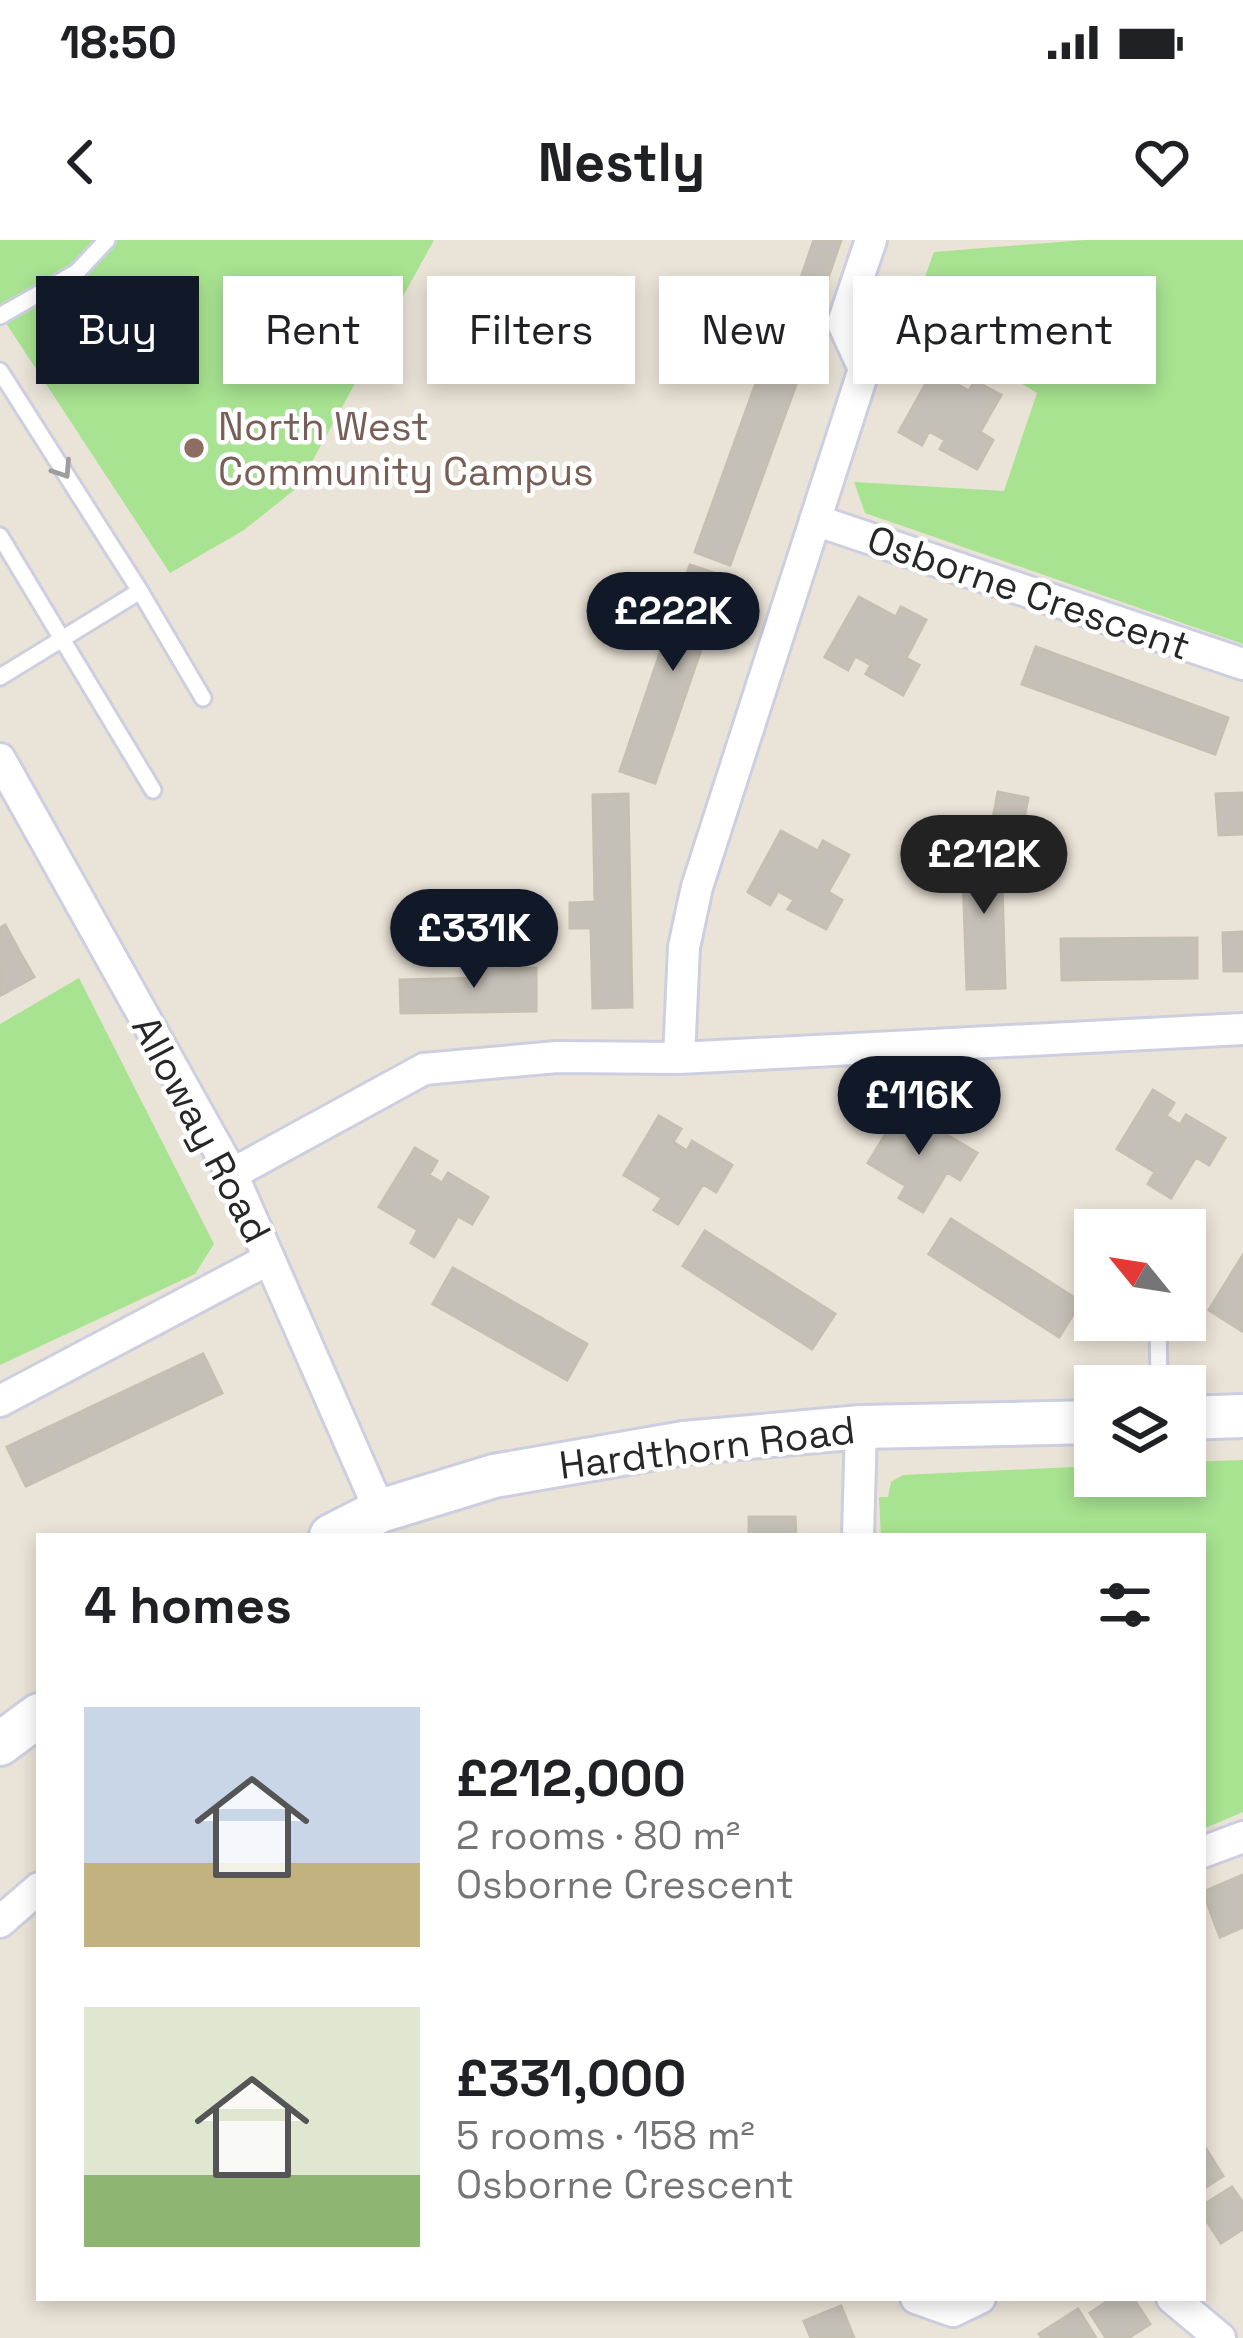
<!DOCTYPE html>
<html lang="en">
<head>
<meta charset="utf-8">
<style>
	:root { --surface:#fff; --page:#f2f2f2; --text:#202124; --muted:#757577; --accent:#111827 }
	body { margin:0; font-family:"Space Grotesk",sans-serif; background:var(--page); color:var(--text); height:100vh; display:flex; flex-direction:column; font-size:45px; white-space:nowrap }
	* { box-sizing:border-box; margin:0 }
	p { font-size:39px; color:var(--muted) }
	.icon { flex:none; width:66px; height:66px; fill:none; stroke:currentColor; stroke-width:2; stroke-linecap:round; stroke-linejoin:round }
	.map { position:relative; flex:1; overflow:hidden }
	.drawer { position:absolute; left:36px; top:1293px; width:1170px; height:768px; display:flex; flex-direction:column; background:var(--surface); border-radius:0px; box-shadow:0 6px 18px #0003 }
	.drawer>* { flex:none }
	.top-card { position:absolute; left:36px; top:36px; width:1173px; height:108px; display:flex; gap:24px }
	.needle { width:78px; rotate:300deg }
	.buttons { position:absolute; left:1074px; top:969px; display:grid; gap:24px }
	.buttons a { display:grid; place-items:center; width:132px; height:132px; border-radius:0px; background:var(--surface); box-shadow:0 6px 18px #0003; font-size:60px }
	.price { position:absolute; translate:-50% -102px; padding:0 27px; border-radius:42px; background:var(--accent); color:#fff; font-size:39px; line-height:78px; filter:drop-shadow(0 3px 6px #0008) }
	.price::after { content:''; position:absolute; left:50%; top:72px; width:36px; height:27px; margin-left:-18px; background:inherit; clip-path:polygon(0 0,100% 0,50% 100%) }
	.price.active { background:#222; color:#fff }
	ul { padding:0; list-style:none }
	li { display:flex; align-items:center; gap:36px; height:300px; padding:0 48px }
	li span { display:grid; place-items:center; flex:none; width:336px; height:240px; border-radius:0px; color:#555 }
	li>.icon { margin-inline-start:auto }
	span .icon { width:144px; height:144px; fill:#fffc; stroke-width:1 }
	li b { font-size:51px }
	h2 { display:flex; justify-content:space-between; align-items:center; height:144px; padding:0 48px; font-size:51px }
	.tag { padding:0 42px; border-radius:0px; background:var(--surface); box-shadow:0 6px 18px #0003; font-size:42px; line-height:108px }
	.tag.active { background:var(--accent); color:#fff }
	.status { display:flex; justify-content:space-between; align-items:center; height:84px; padding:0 60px; background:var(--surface); direction:ltr }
	.status svg { height:33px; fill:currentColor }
	header { display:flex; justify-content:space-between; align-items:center; height:156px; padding:0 48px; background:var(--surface); font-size:54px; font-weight:700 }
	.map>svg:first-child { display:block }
	.green { fill:#a8e391 }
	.building { fill:#c5c0b7; stroke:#c5bfb1; stroke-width:3 }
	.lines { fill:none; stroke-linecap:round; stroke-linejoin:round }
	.lane-casing { stroke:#cdcfe1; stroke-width:21 }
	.street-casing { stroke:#cdcfe1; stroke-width:36 }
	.secondary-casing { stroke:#cdcfe1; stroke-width:48 }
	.lane { stroke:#fff; stroke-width:15 }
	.street { stroke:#fff; stroke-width:30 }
	.secondary { stroke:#fff; stroke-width:42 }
	.oneway { stroke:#9e9e9e }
	.education-dot { fill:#8d6e63; stroke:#fff; stroke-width:4.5 }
	.labels { text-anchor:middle; stroke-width:9; stroke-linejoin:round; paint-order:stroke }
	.education-label { font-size:39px; fill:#785e54; stroke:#fff; text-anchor:start }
	.street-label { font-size:39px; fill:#272727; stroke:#fff }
</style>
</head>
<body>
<div class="status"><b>18:50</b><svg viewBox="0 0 49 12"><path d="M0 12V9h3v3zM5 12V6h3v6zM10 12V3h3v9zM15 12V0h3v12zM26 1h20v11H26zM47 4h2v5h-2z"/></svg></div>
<header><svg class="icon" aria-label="back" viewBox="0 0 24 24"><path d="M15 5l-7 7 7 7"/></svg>Nestly<svg class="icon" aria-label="heart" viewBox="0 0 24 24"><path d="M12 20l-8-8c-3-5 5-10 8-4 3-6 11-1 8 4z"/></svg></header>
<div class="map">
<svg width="1243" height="2098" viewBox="0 0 1243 2098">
	<rect width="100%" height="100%" fill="#eae3d7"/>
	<path class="green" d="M0,0H434L298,247L244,290L170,333L0,74Z
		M1085,0H1243V404L865,273L854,242L1004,251L1037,153L911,75L934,12Z
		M79,738L214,1004L195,1034L0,1125V784Z
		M1243,1220V1572L1203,1589V1296H881L879,1257H888L891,1242L903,1235L1095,1226V1236H1185V1222Z"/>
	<path class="building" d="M814,0H841L809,93L785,84Z
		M769,107L805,120L730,325L695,312Z
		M933,131L969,151L975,141L1001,155L980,192L993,200L977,229L940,209L945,200L929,191L922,205L899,192Z
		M690,325L726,337L655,543L620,531Z
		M859,357L896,377L901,367L926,380L906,418L919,425L903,455L866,434L871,425L855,416L848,430L825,417Z
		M1036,407L1228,478L1215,514L1022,444Z
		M998,552L1028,558L1023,584L993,579Z
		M1243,553V594L1219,595L1216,554Z
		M628,554L632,767L593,768L591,688H570V663L595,662L593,555Z
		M781,591L818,611L823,601L849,615L828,652L842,660L826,689L788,669L794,660L778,651L770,665L748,652Z
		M1001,605L1005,748L967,749L962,606Z
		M5,685L19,711L0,721V688Z
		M1243,692V731H1224L1223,693Z
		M1197,698V738L1062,740L1061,699Z
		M501,709L502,729L536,728V771L401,773L400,740L483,738V710Z
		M19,711L34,737L1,755L0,721Z
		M1153,850L1174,863L1166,876L1180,885L1186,875L1225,898L1209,925L1196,917L1171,958L1148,944L1155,932L1117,909Z
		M904,864L925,877L917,890L931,899L937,889L977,913L960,940L947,932L923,972L899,958L906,946L868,923Z
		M659,876L681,889L673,902L687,911L692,901L732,925L716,952L703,944L678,984L654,970L662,958L624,935Z
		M415,908L437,921L429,935L442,943L448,933L488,957L472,984L458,976L434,1017L411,1003L418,990L379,967Z
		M951,979L1081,1062L1059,1097L929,1014Z
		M705,991L835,1074L812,1109L683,1026Z
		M1243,1015V1088L1242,1091L1209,1070Z
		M453,1028L587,1104L567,1140L433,1064Z
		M203,1114L222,1153L26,1246L7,1207Z
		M749,1277H795L796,1296H749Z
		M1243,1635V1687L1220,1697L1203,1652Z
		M1203,1904L1223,1936L1203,1949Z
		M1232,1947L1243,1963V1989L1221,2003L1203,1975V1965Z
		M1112,2058H1133L1150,2084L1128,2098H1106L1090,2073Z
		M841,2066L854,2098H811L804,2081Z
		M1078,2069L1096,2098H1042L1039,2094Z"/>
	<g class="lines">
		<g class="lane-casing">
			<path id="lane" d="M0,76L77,32L107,0
				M0,131L140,351L0,437
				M0,296L153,550
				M140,351L203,458
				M1158,1080L1159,1146"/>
		</g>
		<g class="street-casing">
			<path id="street" d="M815,280L1243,424
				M0,519L232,934L380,1271
				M679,818L684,707L697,647L864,129L843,83L871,0
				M232,934L424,829L557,817L679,818L1243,789
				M0,1161L269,1019
				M858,1296L861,1187
				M1203,1612L1243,1597
				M0,1682L39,1648
				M916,2058L953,2071L980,2058
				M1172,2058L1220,2098"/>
		</g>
		<g class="secondary-casing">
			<path id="secondary" d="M1185,1178L1243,1176
				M331,1296L380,1271L494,1236L684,1203L861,1187L1095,1182
				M0,1504L39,1475"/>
		</g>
		<use href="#lane" class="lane"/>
		<use href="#street" class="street"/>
		<use href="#secondary" class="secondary"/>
	</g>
	<defs><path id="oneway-chevron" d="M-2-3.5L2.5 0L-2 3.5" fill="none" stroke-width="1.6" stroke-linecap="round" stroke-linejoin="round" transform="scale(3)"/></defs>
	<use class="oneway" href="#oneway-chevron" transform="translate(63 230) rotate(57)"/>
	<circle class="education-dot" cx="194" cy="208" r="12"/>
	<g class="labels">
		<g class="education-label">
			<text x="218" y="200">North West<tspan x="218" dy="45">Community Campus</tspan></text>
		</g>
		<g class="street-label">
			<text transform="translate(1029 352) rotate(19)" y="14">Osborne Crescent</text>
			<text transform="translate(202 889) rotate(62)" y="14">Alloway Road</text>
			<text transform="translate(707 1207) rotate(-7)" y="14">Hardthorn Road</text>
		</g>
	</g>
</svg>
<div class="buttons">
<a><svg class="needle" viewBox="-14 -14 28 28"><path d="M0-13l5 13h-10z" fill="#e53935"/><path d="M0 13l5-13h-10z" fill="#757577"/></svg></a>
<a><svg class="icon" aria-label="layers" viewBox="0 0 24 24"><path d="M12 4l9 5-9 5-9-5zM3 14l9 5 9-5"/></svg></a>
</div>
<b class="price" style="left:673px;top:434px">£222K</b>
<b class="price active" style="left:984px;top:677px">£212K</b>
<b class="price" style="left:474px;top:751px">£331K</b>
<b class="price" style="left:919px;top:918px">£116K</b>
<div class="top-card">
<a class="tag active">Buy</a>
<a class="tag">Rent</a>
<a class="tag">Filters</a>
<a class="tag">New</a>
<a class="tag">Apartment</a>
</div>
<section class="drawer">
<h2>4 homes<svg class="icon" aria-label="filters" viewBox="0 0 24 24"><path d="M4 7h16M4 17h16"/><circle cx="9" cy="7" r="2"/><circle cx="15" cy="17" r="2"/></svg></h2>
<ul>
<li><span style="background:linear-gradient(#c9d6e8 65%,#c2b280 0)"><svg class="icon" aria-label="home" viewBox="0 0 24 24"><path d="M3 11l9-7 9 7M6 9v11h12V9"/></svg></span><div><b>£212,000</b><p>2 rooms · 80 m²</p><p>Osborne Crescent</p></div></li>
<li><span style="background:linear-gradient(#dfe7d0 70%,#8fb573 0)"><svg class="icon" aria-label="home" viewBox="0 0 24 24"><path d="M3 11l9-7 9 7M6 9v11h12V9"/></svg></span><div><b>£331,000</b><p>5 rooms · 158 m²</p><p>Osborne Crescent</p></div></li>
</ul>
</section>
</div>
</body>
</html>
